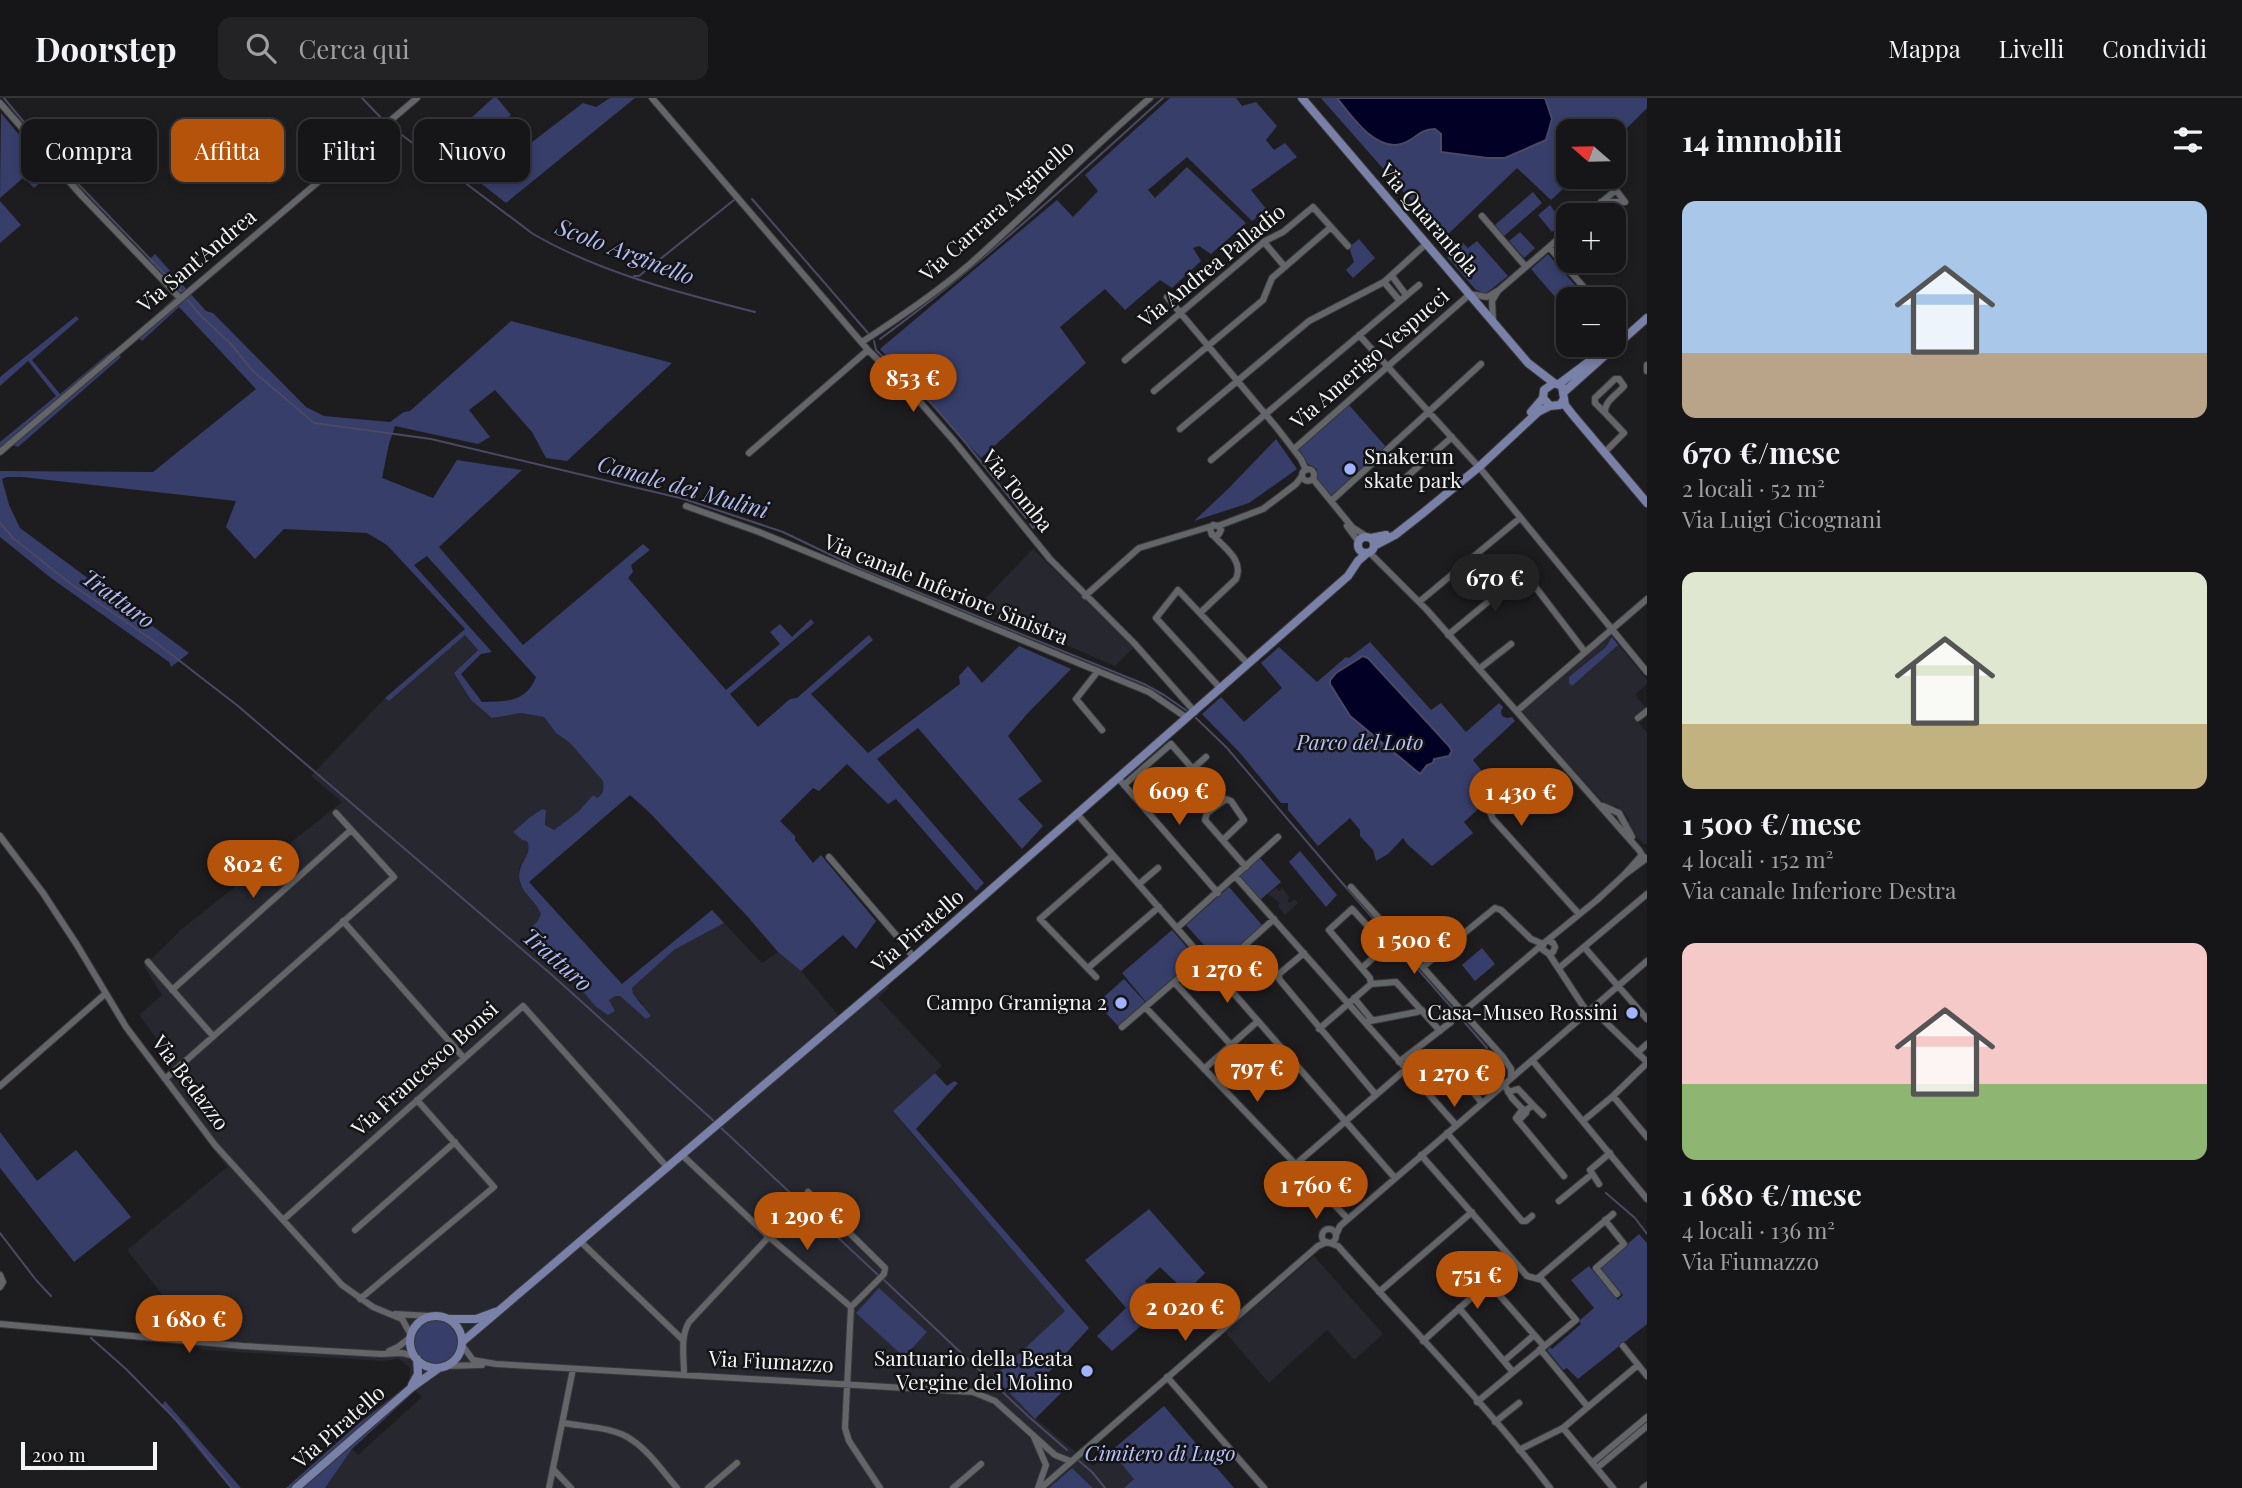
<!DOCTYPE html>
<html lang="it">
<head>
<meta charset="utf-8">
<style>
	:root { --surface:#161618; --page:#232325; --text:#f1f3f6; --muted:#9e9fa2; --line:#353537; --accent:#b45309 }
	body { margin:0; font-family:"Playfair Display",serif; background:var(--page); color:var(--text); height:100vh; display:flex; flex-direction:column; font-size:26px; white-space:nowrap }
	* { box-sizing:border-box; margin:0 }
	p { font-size:23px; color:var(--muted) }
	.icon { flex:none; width:38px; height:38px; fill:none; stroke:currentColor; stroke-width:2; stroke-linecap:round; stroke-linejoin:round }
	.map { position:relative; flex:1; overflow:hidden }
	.side { display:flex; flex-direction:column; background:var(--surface); width:595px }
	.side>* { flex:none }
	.banner { position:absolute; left:21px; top:21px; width:665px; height:63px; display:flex; gap:14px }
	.needle { width:46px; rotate:290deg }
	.tools { position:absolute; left:1556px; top:21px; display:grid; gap:14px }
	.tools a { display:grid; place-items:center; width:70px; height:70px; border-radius:14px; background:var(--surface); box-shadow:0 4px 10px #0003,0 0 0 2px var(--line); font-size:35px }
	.scale { position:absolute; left:21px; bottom:18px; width:136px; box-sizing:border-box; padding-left:7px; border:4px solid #f3f4f5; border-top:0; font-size:19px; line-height:24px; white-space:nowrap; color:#f3f4f5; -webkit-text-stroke:5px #141416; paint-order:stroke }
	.price { position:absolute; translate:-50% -60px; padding:0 16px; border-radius:24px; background:var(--accent); color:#fff; font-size:23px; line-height:46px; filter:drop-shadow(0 2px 4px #0008) }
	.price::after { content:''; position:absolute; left:50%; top:42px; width:21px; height:16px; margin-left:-10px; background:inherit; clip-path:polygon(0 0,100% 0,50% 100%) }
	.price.current { background:#222; color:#fff }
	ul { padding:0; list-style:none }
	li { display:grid; align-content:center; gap:14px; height:371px; padding:0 35px }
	li span { display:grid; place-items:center; height:217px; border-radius:14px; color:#555 }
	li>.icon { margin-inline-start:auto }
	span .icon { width:126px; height:126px; fill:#fffc; stroke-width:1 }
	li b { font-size:30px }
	h2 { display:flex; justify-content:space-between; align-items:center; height:84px; padding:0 35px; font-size:30px }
	.pill { padding:0 24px; border-radius:14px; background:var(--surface); box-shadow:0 4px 10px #0003,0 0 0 2px var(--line); font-size:24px; line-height:63px }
	.pill.current { background:var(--accent); color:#fff }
	header { display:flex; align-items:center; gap:42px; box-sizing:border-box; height:98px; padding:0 35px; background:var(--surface); border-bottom:2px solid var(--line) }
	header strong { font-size:33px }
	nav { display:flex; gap:38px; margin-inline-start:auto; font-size:24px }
	.search { width:490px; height:63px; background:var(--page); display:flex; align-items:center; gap:18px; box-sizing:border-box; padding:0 24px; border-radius:14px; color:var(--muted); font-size:26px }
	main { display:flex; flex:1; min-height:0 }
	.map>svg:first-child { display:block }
	.built { fill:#26272f }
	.green { fill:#373e6a; fill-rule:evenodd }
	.water { fill:#030025; stroke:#4b4963; stroke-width:2 }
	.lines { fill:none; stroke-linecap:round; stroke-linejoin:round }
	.stream { stroke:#4b4963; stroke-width:2 }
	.minor-casing { stroke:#363738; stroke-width:8 }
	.major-casing { stroke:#363738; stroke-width:10 }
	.minor { stroke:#646568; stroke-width:6 }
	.major { stroke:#7a81a9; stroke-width:8 }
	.poi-dot { fill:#a3b2fd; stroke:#141416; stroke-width:2.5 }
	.labels { text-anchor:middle; stroke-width:5; stroke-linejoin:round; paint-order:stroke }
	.street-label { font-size:21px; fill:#f3f4f5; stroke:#141416 }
	.poi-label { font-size:21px; fill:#f3f4f5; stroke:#141416; text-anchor:end }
	.park-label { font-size:21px; font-style:italic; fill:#b7c2fa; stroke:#141416 }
	.water-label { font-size:23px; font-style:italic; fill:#b0bcf3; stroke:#141416 }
</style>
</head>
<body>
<header>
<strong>Doorstep</strong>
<div class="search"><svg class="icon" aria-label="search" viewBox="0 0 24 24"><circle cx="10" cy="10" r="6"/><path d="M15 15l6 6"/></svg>Cerca qui</div>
<nav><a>Mappa</a><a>Livelli</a><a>Condividi</a></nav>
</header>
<main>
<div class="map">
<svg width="1647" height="1390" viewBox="0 0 1647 1390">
	<rect width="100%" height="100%" fill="#1d1d20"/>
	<path class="built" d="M1033,451L1134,549L1115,568L977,509Z
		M465,536L478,551L454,575L492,619L521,615L544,619L556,635L570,645L603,683L604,691L600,698L598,701L593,697L579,713L554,732L545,727L546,713L542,711L529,720L513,734L527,743L529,747L530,753L519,770L520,786L538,808L541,816L537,824L550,859L558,863L595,908L615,898H620L645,920L642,905L632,896V890L674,852L724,825L762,865L778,854L801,873L839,918L883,883L889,890L878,900L942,968L893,1014L1066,1213L995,1280L1036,1321L1093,1368L1111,1353L1135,1381L1124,1390H1093L1072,1370L1049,1390H325L352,1351L358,1357L422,1299L409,1286L410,1270L399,1261L384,1263L202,1252L183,1237L166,1215L172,1209L127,1152L227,1069L162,983L173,963L139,917L162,897L144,868L183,830L342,704L311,678L385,600L389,602Z
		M1610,536L1647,582V586L1635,597L1645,609L1634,619L1647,635V746H1644L1628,730L1629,721L1625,715L1616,708H1608L1604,705L1521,614Z
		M1276,790L1279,793L1282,790L1290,800L1288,802L1289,805L1294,801L1298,805L1285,817L1278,808L1280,805L1268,796Z
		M1314,1158L1383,1236L1354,1262L1327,1232L1269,1285L1225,1234Z"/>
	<path class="green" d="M493,0H497L511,17L506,21L507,35L483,54L501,68L583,5L596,9L610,0H635L506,105L437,51Z
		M1170,0H1236L1242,8L1256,4L1277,28L1266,42L1274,52L1285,45L1297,59L1251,92L1267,112L1252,123L1187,59L1148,92L1155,100L1187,69L1246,125L1211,156L1199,148L1193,150L1201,163L1172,190L1160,182L1125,212L1105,191L1060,229L1086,265L981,360L880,251L1057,102L1073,119L1098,93L1085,77Z
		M1321,0H1337L1360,30L1414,41L1423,32L1435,31L1441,36V54L1487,60H1505L1546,42L1552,21L1545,0H1647V10L1614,43V33H1568V79H1576L1551,102L1517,70L1444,140Z
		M1,15L51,75L34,90L24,79L0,100Z
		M1533,94L1542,105L1504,138L1495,127Z
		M0,103L21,127L0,145Z
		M1550,107L1563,125L1552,134L1538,117Z
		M1520,134L1535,150L1524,160L1509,143Z
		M1359,141L1375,160L1353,180L1346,172L1354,164L1349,149Z
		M1477,143L1508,178L1485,196L1476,192L1447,159L1463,145L1468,150Z
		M155,156L206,213L213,215L306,309L324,318L390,324L404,314L410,313L511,223L672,265L567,363L546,360L532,334L495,292L469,312L490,339L478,346L395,328L389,346L382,380L433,400L457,362L522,372L439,449L523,547L643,446L650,452L631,467L633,474L628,480L726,592L780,546L770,534L780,526L792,539L811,521L814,525L730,596L758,629L790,601L797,600L869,537L873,542L811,596L868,655L960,586L959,578L968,568L982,585L1019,548L1071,571L1027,616L1008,638L1042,683L1018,701L1043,728L1022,751L918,630L877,661L984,785L976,793L896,701L888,706L847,666L819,693L813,690L780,723L795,738V742L813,765L821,757L876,823L856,851L843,837L801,873L778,854L748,819L650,715L630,697L529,784L622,886L712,812L724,825L674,852L632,890L633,896L651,918L646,921L620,898H615L609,902L615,913L608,917L595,908L558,863L542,853L528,832L537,824L541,816C537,804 523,796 520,784C515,764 534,759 527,743L522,742L513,734L529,720L542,711L546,712L545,727L554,732L579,713L593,697L597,700C604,696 604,690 603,683L570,645L556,635L544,619L521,615L492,620L471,602L454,575L478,552L465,537L389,603L385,600L465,531L387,447L367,435L284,431L255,461L226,429L236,403L22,379H7L2,381L9,407L20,430L189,555L171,569L169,564L51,480L0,439V373L153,374L256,291L179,209L142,243L135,236L174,200L144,167ZM427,458L536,579C526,605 506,603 482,604L461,576L481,556L492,554L414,467Z
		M1548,156L1586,200L1568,201V214L1531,171Z
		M76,218L79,221L32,262L60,296L109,255L114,252L121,259L18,349L13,347L0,357V344L56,298L28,263L0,288V279Z
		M1349,307L1387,350L1331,400L1316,382L1317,371L1308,366L1298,351Z
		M1276,341L1297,371L1249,405L1194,423L1228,391Z
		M1612,539L1618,547L1572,588L1569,585V579L1606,549Z
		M1370,544L1431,612L1441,605L1466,634L1499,605L1503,609L1501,613L1502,618L1507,620L1512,619L1515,623L1473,662L1498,693L1464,724L1473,735L1432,768L1407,746L1403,740L1388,756L1376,763L1373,752L1360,738V732L1350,720L1318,748L1288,712V705H1281L1241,656L1202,616L1221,599L1244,624L1282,590L1261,565L1279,549L1317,584L1346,559L1349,560Z
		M1300,753L1337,797L1326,809L1289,764Z
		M1260,760L1281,784L1260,802L1239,778Z
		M1229,789L1262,827L1220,865L1186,827Z
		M1172,832L1196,860L1146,904L1122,875Z
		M1482,850L1495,866L1475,883L1462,867Z
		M1124,881L1145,904L1119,929L1097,905Z
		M935,975L947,988L954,983L958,985L916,1031L1089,1230L1047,1276L1062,1294L1035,1321L994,1279L1065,1213L893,1013Z
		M0,1034L37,1083L76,1052L131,1119L74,1164L0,1070Z
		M1149,1111L1205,1175L1186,1194L1160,1169L1145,1183L1166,1206L1112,1253L1097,1238L1126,1210L1085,1162Z
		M1639,1136L1647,1145V1226L1578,1281L1567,1270L1563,1272L1547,1252L1550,1249L1552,1251L1581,1226L1579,1223L1594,1210L1571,1182L1589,1168L1618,1202L1623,1197L1600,1170Z
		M879,1190L927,1234L904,1259L856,1215Z
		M414 1244a23 23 0 1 1 46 0a23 23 0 1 1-46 0Z
		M409,1286L416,1292L352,1351L325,1390H286L358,1326Z
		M165,1303L241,1390H230L162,1307Z
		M1164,1308L1234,1390H1124L1134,1381L1111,1353Z
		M1072,1370L1093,1390H1049Z"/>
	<path class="water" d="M1337,0H1545L1552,21L1546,42L1505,60H1487L1441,54V36L1435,31C1416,32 1417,42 1401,46C1375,53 1351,18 1337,0Z
		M1363,558L1368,560L1449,648L1452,653L1449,658L1434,661L1433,665L1427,667L1420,676L1350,618L1330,586V582L1336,575Z"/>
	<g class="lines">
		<path class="stream" d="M4,0L56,63L181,193
			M362,0L385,24
			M390,28L533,136C601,175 680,195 755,214
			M752,101L868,235
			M634,178H639L734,102
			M186,200L200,217L231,246L252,272L314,325L431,341L684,401L783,434L856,469L1144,586L1164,597L1187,613
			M880,241C980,168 1071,83 1163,0
			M874,243L876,252L931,305L965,344L1026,420
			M0,425L13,440L71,486L154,543L238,608L552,877L715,1024
			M1030,426L1033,430L1035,428
			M1196,620L1227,650L1337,779L1487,950
			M719,1028L878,1177
			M1606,1095L1635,1120L1647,1136
			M0,1135L36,1182L51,1198
			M883,1181L1029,1319L1067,1352
			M91,1240L126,1271L185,1331L232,1390
			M1078,1362L1092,1374L1105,1390"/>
		<g class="minor-casing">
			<path id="minor" d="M652,0L868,252L912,295L954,343L1050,461L1134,545L1195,614
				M0,5L82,98L180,200
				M1586,117L1616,92L1625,104H1601
				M1482,118L1526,169
				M1264,144L1285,169
				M1549,149L1568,132
				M1392,178L1406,197
				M1384,184L1400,203
				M1167,199L1277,330L1301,361L1306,372
				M1493,222L1492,203L1498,193
				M1359,237L1476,366
				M862,244C899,220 936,195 970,166C1031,112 1088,53 1150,0
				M1125,262L1265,143L1283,134L1313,109L1348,148
				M1647,267V273
				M1154,293L1263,202L1272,180L1331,129
				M1605,315L1595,305V300L1615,281H1619L1624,288C1617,297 1604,303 1605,315L1624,335L1607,352
				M1180,331L1309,223L1384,184L1427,145
				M1294,351L1470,196L1487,199L1499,192L1549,149L1594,201
				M0,354L417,0
				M749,355L868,252
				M1211,362L1419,187
				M1479,369L1647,574
				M1302 377a6 6 0 1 1 12 0a6 6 0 1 1-12 0Z
				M1313,381L1352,429L1366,438
				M1403,382L1452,339
				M1331,403L1481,266
				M686,408L759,434L1149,594L1187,620
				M1218,428L1221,432L1219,436L1215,438L1212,437L1210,431L1213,427L1218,428L1263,411L1296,386L1302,378
				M1347,428L1358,443
				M1369,454L1427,512L1639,752L1643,759L1647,760L1624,777
				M1085,498L1139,450L1212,428
				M1419,504L1520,420
				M1200,515L1236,481C1244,462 1225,451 1214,438
				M1448,537L1524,474L1585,554
				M1479,571L1511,546
				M1098,573L1076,601L1102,632
				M1221,591L1156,520L1178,492L1248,566
				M1517,613L1647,501
				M1638,620L1647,613
				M1119,681L1218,795
				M1180,682L1206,659
				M1124,687L1171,646L1192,670
				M1486,705L1493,721L1579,816
				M1603,708L1619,715L1632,739
				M1078,717L1395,1080
				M0,738L43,795L77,847L126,929L215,1047L342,1187L373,1209L402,1221L411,1237
				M1223,742L1244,722L1231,703L1226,701L1207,715L1205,722L1246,769
				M829,759L908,851L913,860
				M1236,779L1456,1027
				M1139,786L1158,770
				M1351,789L1503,959L1511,971V980
				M343,823L464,960
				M1177,830L1278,739
				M1549,843L1553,845L1555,849L1553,854L1549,856L1542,851L1544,845L1597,802L1624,777L1642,757
				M1584,849L1647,921
				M1304,855L1279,876V881L1376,997
				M1549,856L1587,914
				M148,864L213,938
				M1424,868L1495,810L1501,812L1531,841L1543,846
				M1088,870L1159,809
				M1362,870L1386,848L1352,811L1329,832L1370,880L1371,886
				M1559,870L1647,796
				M1215,874L1274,821
				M1096,879L1040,821L1113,757
				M1174,884L1231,947
				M172,892L351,732
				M1354,900L1372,922
				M1145,909L1348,1121
				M1464,913L1543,846
				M1589,914H1595L1647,964
				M1365,924L1417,914L1422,912
				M1122,929L1202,860
				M1319,931L1371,886L1396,884L1440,933
				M1637,955L1647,946
				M1445,959L1482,1005
				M1532,962L1647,1101
				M1399,964L1451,924
				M1204,971L1258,923
				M165,981L394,779L336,715
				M1504,986L1512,1000L1526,1015L1518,1023
				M0,988L105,896
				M1508,994L1518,991L1533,1007L1525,1013
				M1613,998L1647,1039
				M1533,1007L1543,1017
				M1523,1011L1516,1020L1564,1078
				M1583,1023L1613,998L1647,965
				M1447,1035L1522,1123H1526L1532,1118
				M682,1057L768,1138L851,1209L845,1330L849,1343L880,1390
				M1421,1057L1527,1178L1542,1182L1576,1222L1477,1304
				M1296,1066L1406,971
				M1599,1086L1590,1072L1610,1055
				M808,1094L885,1170L884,1176L851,1209
				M1559,1103L1592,1076
				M283,1122L523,908L668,1070
				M1605,1122L1624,1146L1596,1170L1617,1196
				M1322 1138a7 7 0 1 1 14 0a7 7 0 1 1-14 0Z
				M355,1132L455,1044
				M1336,1137L1340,1128L1647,863
				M582,1145L683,1242
				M1330,1145L1338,1148C1409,1228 1485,1305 1550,1390
				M0,1177L3,1184L0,1189
				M1538,1180L1613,1116
				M1488,1184L1544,1248
				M1379,1194L1472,1114
				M360,1201L494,1089L417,1002
				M1459,1210L1513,1274
				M395,1216L432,1218
				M0,1226L243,1248L381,1256L402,1255L414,1258
				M1423,1243L1513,1162
				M462,1247L473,1262L496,1266L973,1294L995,1303L1055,1357L1070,1363
				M1623,1248L1647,1278
				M1540,1251L1588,1309
				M389,1253L398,1249L411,1239
				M1504,1263L1534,1237
				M446,1268L482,1267
				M684,1276C684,1259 680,1239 689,1224L795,1111
				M1167,1279L1264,1390
				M1495,1324L1519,1305
				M564,1325C585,1329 615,1329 632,1342C650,1354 663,1374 677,1390
				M1563,1330L1613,1390
				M1034,1339L1046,1367L1038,1390
				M1519,1352L1563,1330L1638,1267
				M1592,1365L1647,1319
				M1597,1370L1647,1328
				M554,1372L571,1390
				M549,1390L573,1271
				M708,1390L737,1365
				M953,1390L981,1366
				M1041,1390L1318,1148L1327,1144
				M1643,1390L1647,1387"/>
		</g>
		<g class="major-casing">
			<path id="major" d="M1302,0L1528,265L1554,285
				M1559,286L1591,262
				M1564,294L1647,220
				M1564,301L1560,307L1550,308L1543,300L1544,292L1554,285L1562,288L1565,307L1572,316L1647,405
				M1531,314L1543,300
				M1358 447a8 8 0 1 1 16 0a8 8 0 1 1-16 0Z
				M1371,440L1386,437
				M1374,448L1395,437L1423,415L1479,369L1538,314L1550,308
				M410 1244a26 26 0 1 1 52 0a26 26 0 1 1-52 0Z
				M450,1221H476L495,1214
				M462,1244L913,860L1348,478L1358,463L1367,455
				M412,1287L418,1276L417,1261
				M296,1390L411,1290L439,1270"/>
		</g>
		<use href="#minor" class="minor"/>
		<use href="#major" class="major"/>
	</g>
	<g class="poi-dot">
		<circle cx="1350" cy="371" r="7"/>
		<circle cx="1121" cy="905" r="7"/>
		<circle cx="1632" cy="915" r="7"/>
		<circle cx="1087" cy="1273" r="7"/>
	</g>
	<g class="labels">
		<g class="street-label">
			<text transform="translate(997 113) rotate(-42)" y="7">Via Carrara Arginello</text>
			<text transform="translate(1429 122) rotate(49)" y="7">Via Quarantola</text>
			<text transform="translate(197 163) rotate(-40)" y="7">Via Sant'Andrea</text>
			<text transform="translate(1212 168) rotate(-39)" y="7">Via Andrea Palladio</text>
			<text transform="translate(1370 261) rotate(-41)" y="7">Via Amerigo Vespucci</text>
			<text transform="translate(1017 393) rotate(51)" y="7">Via Tomba</text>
			<text transform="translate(946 492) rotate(22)" y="7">Via canale Inferiore Sinistra</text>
			<text transform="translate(918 833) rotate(-41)" y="7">Via Piratello</text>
			<text transform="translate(425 971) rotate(-42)" y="7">Via Francesco Bonsi</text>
			<text transform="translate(190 985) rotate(53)" y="7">Via Bedazzo</text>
			<text transform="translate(771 1264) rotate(3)" y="7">Via Fiumazzo</text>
			<text transform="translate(339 1329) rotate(-41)" y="7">Via Piratello</text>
		</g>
		<g class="poi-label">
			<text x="1364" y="366" text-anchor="start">Snakerun<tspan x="1364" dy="24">skate park</tspan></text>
			<text x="1107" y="912">Campo Gramigna 2</text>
			<text x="1618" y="922">Casa-Museo Rossini</text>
			<text x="1073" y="1268">Santuario della Beata<tspan x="1073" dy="24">Vergine del Molino</tspan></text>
		</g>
		<g class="park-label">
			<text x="1360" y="652">Parco del Loto</text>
			<text x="1160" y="1363">Cimitero di Lugo</text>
		</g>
		<g class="water-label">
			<text transform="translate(625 154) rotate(21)" y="8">Scolo Arginello</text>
			<text transform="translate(683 389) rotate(16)" y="8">Canale dei Mulini</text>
			<text transform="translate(118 501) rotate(36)" y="8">Tratturo</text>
			<text transform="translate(557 862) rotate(41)" y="8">Tratturo</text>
		</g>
	</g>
</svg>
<div class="tools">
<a><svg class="needle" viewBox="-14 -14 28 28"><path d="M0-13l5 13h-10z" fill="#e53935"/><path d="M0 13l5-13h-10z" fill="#9e9fa2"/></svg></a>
<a>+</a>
<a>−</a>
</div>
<div class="scale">200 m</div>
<b class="price" style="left:913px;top:316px">853 €</b>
<b class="price current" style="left:1495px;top:516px">670 €</b>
<b class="price" style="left:1179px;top:729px">609 €</b>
<b class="price" style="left:1521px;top:730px">1 430 €</b>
<b class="price" style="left:253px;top:802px">802 €</b>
<b class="price" style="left:1414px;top:878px">1 500 €</b>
<b class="price" style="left:1227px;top:907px">1 270 €</b>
<b class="price" style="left:1257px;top:1006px">797 €</b>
<b class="price" style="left:1454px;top:1011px">1 270 €</b>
<b class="price" style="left:1316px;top:1123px">1 760 €</b>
<b class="price" style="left:807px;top:1154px">1 290 €</b>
<b class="price" style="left:1477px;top:1213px">751 €</b>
<b class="price" style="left:1185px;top:1245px">2 020 €</b>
<b class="price" style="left:189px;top:1257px">1 680 €</b>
<div class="banner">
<a class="pill">Compra</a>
<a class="pill current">Affitta</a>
<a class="pill">Filtri</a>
<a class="pill">Nuovo</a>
</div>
</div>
<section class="side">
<h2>14 immobili<svg class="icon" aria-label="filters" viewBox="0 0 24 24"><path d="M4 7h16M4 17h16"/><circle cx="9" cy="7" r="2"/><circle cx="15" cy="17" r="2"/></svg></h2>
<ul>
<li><span style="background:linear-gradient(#a9c7e8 70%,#b9a48a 0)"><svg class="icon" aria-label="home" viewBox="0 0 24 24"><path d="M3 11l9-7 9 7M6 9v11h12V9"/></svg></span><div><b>670 €/mese</b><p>2 locali · 52 m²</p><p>Via Luigi Cicognani</p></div></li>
<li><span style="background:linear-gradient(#dfe7d0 70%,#c2b280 0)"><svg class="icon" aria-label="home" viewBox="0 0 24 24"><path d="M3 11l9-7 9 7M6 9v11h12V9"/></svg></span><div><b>1 500 €/mese</b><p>4 locali · 152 m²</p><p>Via canale Inferiore Destra</p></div></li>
<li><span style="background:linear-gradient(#f6c9c9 65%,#8fb573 0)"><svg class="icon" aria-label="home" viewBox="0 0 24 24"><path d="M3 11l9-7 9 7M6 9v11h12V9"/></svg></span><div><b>1 680 €/mese</b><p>4 locali · 136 m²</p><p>Via Fiumazzo</p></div></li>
</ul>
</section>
</main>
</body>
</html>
